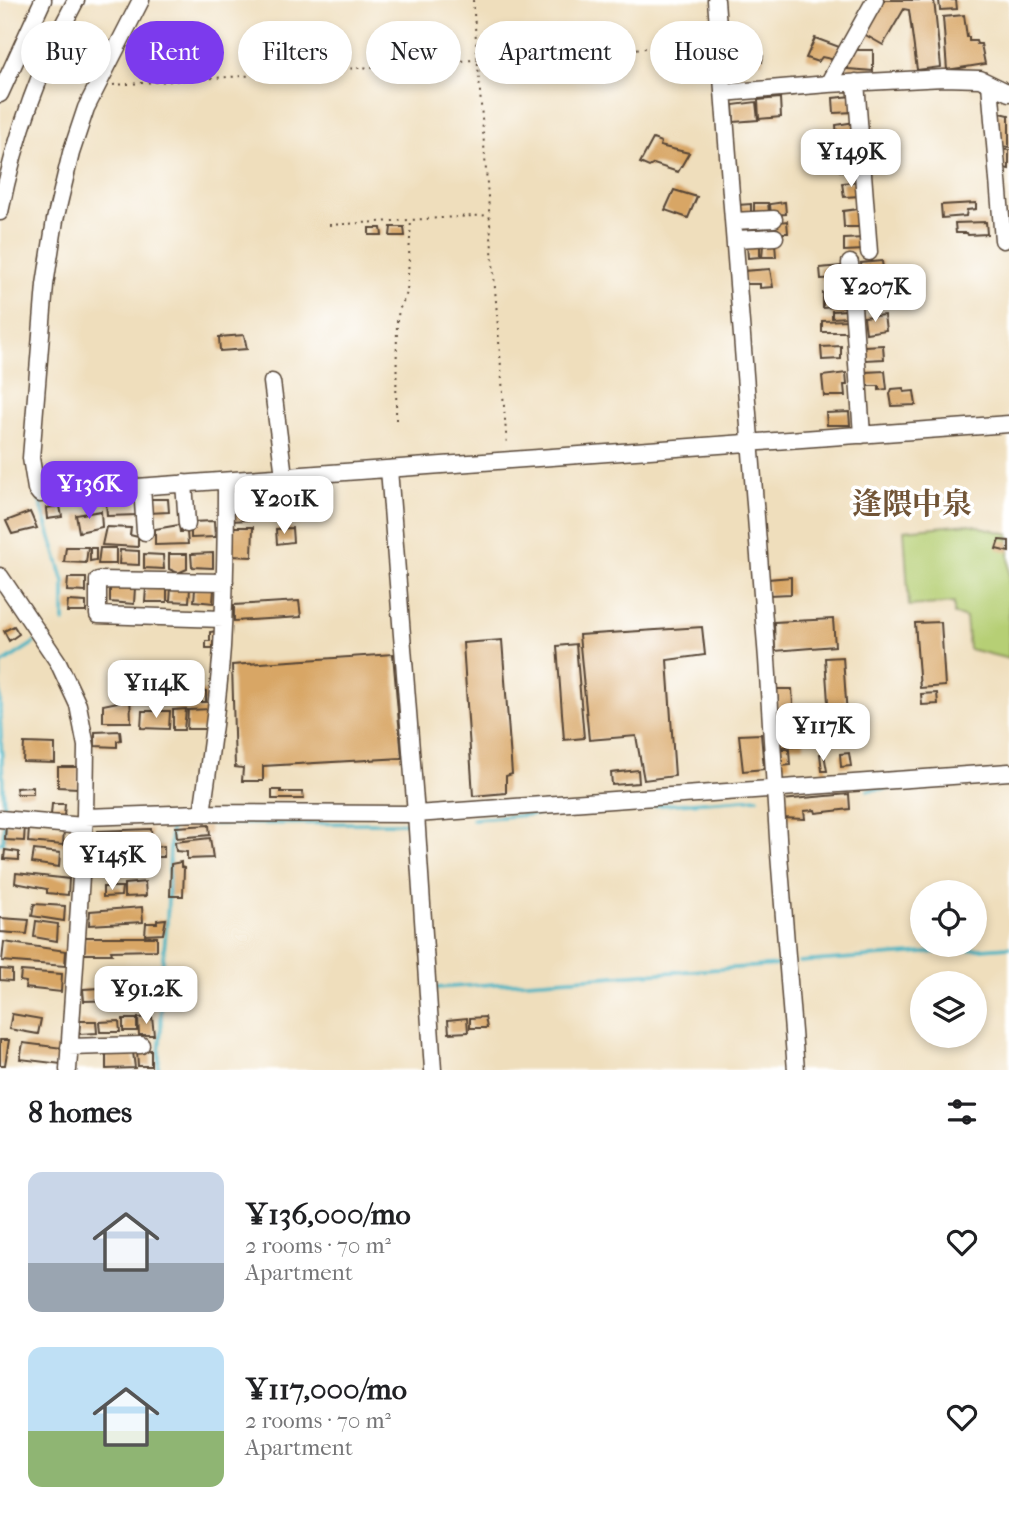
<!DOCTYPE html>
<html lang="en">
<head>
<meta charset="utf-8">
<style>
	:root { --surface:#fff; --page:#f6f6f6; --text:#202124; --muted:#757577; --accent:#7c3aed }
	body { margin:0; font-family:"IM FELL French Canon","Noto Serif JP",serif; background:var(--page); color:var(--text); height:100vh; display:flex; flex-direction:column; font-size:26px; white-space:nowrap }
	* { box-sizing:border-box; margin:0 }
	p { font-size:23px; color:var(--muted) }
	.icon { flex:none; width:38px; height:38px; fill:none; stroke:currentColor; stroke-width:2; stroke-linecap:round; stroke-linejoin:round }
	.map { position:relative; height:1070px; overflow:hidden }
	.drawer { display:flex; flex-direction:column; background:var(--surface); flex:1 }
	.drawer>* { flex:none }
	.top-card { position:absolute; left:21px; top:21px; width:968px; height:63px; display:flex; gap:14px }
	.buttons { position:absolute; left:910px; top:880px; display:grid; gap:14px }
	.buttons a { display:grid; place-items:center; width:77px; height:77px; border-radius:50%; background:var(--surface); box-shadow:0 4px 10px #0003; font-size:35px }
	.price { position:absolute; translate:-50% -60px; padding:0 16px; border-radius:14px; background:#fff; color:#222; font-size:23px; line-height:46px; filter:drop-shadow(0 2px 4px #0008) }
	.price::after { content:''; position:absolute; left:50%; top:42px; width:21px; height:16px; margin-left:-10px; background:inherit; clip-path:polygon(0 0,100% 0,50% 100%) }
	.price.selected { background:var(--accent); color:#fff }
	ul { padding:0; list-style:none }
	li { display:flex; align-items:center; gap:21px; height:175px; padding:0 28px }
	li span { display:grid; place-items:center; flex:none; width:196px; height:140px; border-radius:14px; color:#555 }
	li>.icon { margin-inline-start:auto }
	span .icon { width:84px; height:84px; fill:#fffc; stroke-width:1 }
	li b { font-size:30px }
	h2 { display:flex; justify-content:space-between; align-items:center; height:84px; padding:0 28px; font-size:30px }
	.chip { padding:0 24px; border-radius:32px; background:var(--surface); box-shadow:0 4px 10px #0003; font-size:24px; line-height:63px }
	.chip.selected { background:var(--accent); color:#fff }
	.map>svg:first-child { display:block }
	.green { fill:#b6cf74; stroke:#787c49; stroke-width:2 }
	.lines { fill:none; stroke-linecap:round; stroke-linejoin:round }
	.stream { stroke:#46b3c2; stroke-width:3.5 }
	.building { fill:#d8a665 }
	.minor-casing { stroke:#564536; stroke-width:19 }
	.path { stroke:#564536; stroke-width:2; stroke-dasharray:2 5; stroke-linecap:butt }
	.minor { stroke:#fff; stroke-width:16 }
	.labels { text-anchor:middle; stroke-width:7; stroke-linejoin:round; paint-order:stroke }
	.quarter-label { font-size:30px; font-weight:bold; fill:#725537; stroke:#fff }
</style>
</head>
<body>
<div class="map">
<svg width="1009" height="1070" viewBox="0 0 1009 1070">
	<rect width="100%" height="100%" fill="#fff"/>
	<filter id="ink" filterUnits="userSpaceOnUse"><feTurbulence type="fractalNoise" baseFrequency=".0143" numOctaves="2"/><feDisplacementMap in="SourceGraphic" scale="14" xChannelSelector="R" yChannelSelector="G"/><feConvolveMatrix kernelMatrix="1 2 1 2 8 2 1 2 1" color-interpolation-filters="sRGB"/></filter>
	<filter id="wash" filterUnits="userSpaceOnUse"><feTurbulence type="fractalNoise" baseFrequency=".00686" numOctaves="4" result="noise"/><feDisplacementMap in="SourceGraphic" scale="28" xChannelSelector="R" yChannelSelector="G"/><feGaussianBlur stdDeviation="1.57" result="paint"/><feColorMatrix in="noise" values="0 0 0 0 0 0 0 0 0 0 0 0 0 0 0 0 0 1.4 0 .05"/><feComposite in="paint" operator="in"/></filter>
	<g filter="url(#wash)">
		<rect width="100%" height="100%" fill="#efdebc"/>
		<path class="green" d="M969,524L1009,534V659L969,649L966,618L954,614V603L909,606L904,530Z"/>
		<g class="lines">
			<path class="stream" d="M49,333L56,267
				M40,501L64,582V622
				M0,709V665L34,643
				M0,711L4,810
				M868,790L922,786
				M473,819L758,798
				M0,843H3L4,825
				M799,962L1009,947
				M435,988L779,965
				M158,1070L161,1029L162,969L167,921L171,824L410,823"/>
		</g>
		<g id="blocks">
			<path class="building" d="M881,0H934L941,67L917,70L909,10L904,9L883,45L862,33Z
				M939,0H956L957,9L940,10Z
				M964,15L967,37H969V41H976L977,44H981L985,64L947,70L943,17Z
				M815,38L842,48L836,60L822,57L818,62L806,58Z
				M850,50H873V71L848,69Z
				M750,53L763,56L762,62L751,60L752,66L728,68V54Z
				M852,96L854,112L834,113L833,98Z
				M780,98L781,117L759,119L758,100Z
				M756,102L758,120L734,122L733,105Z
				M996,112L1009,115V147L998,146Z
				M855,122L856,135L837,136L836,125Z
				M653,139L661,142L660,146L689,153L678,172L654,164L649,167L640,163Z
				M998,149L1009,150V169L999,167Z
				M857,154L859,169L840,171L839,156Z
				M859,181L860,196L844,197L842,183Z
				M674,190L697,197L688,218L665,210Z
				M785,202L786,214L771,215L770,204Z
				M754,203H768L769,213L754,214Z
				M976,203V209L967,210L966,216L942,218L941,205Z
				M751,204V215H739L738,205Z
				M859,209L860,227H844L843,211Z
				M787,221L788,233H772L771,223Z
				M986,222L987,234L968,235L967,233H956L955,223Z
				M391,227H404L405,236H390Z
				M369,228H381L382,235H369Z
				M864,238L865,250L844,251V239Z
				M775,242L776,257H762L763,244Z
				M760,243V257L748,258L747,244Z
				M882,261L884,278L863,279L861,263Z
				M841,266L842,278L821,279L820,268Z
				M770,269L773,287L760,288V284H744L743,271Z
				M845,291L847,306L823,308V293Z
				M846,310L847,317L832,318V311Z
				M884,315L886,330L866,333L864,317Z
				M848,320L849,332H822V321Z
				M244,335L247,349L220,351L219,337Z
				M883,345L884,359L865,360L864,346Z
				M841,346V359L822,360L821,347Z
				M885,371L887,389L879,390V386H866L865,372Z
				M846,373L847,385H844L845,396H824L822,376Z
				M903,388L904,392L914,391L916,405L892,406L890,394L892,389Z
				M849,412L850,425H827L826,413Z
				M294,488L296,517L232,521L230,491Z
				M137,499L138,515L107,516L106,501Z
				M147,499H168L169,512L148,513Z
				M60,506L62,517L47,519L46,508Z
				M101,511L102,527L79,532L76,515Z
				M30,512L37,528L12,534L6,521Z
				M214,521L215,537L191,538V522Z
				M179,525L180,532H187L188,544L155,545V529Z
				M106,527L131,528L130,535L138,537V547L102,545Z
				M232,527H253L252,557L231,556Z
				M292,528L293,542L277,544L276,529Z
				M999,540L1009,541V552L996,549Z
				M66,547H88L86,563L64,562Z
				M90,548H96V560L90,561Z
				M100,548H116V564H98Z
				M120,550L139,551V565L119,564Z
				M213,553V568L192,567L191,554Z
				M144,554L163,555L164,569L144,568Z
				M169,554H187V569L178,573L169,569Z
				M791,577V594L768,595V579Z
				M68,578H86V592L67,591Z
				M110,585L135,587L134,604L110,602Z
				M171,587L190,588L189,602L170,601Z
				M146,588H167V602H145Z
				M195,589H214L213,603L194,601Z
				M68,601L86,602V612H67Z
				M299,601L301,617L234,621V605Z
				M833,619L835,646L775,651L774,622Z
				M941,622L945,686L920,688L915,623Z
				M14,626L19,634L9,641L4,631Z
				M702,627L705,655L667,660L675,776L644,780L636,736L589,740L579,635Z
				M217,631V641H213V648H206V641H210V632Z
				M502,640L512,774L506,776V793L473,796L463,643Z
				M576,644L584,738L564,740L557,646Z
				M393,654L402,758L263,766V781H242L243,768L235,767L232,665Z
				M843,657L847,716L829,717L825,658Z
				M777,689H792L794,720L778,721Z
				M187,691H195L196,702H187Z
				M198,691H206V702H197Z
				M124,693H130L131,722H103V705L123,701Z
				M937,693L938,704L922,705L921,694Z
				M186,709L184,730H173V710Z
				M212,709L206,729H187L188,710Z
				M142,711H170L169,729L141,728Z
				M780,727H792V737H780Z
				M120,731L121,740L117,741V747L95,746V732Z
				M761,734L764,769L743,771L739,735Z
				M804,738V746L781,747L780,739Z
				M24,743L55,744V763L23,762Z
				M781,749H789L790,765L782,766Z
				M849,753L851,766L841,767L840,754Z
				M820,754H824L827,771H822Z
				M58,767H79L78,788L58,787Z
				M638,770L639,783L612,785L611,773Z
				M33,787V794H17L16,788Z
				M272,790H281V792H303L304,799H272Z
				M849,794L850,809L816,813L815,810L804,811L805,819L781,818V800Z
				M52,804H65L64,816L51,815Z
				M6,824L25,825L24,841L5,840Z
				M209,825L210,835L177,838L176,827Z
				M29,828L64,829L63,845L28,842Z
				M151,829L152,845L99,844L98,831Z
				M210,838L213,858L187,859V852L176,851L175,842Z
				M164,846V857H154L155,847Z
				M5,850L19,852V860L4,859Z
				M34,850L60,853L59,867L32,863Z
				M181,862V867L184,868L183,896H170L171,864Z
				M16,873L69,879L68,895L47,893V889L15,883Z
				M145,882L146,896L124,897V884Z
				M103,887H122L121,896L103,897Z
				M34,904L65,906L64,921L32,916Z
				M142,907L143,922L89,925L90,911Z
				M0,918L29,920L27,934L0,932Z
				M166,919L163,934L145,935L146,923H157V920Z
				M36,921L58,924L57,941L34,937Z
				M85,937H157V950L111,951L112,954H84Z
				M4,942L66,951L65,966L2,961Z
				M0,969L12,970V981L0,980Z
				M21,971L62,974L61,992L25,988L26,982L20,981Z
				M120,987L121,1000L84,1001L83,989Z
				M12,1014L41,1019L38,1034L9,1029Z
				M152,1017L154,1035H139L138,1018Z
				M485,1017L487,1028H470V1018Z
				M467,1018L468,1032L449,1033L448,1020Z
				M123,1019H137V1031H123Z
				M80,1021H96L97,1033L79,1034Z
				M119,1021L120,1032H100L99,1022Z
				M0,1040H9L5,1065H0Z
				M23,1043L63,1048L61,1064L20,1059Z
				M151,1050V1066H138L137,1051Z
				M106,1052H133L135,1068L106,1069Z"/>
		</g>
	</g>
	<g filter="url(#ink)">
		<use href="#blocks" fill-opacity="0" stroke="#564536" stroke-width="2"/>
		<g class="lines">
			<g class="minor-casing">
				<path id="minor" d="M141,0L86,108L71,153L55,220L45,285L31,458L36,489L40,494L1009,424
					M716,0L767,659L779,854L796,1070
					M856,82L869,252
					M828,84L875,0
					M990,84L1003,240
					M723,93L828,84L944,78L980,79L1009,93
					M0,94L43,0
					M0,212C15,138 40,66 76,0
					M734,221L774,219
					M735,239L775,237
					M850,263L862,435
					M272,382L284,476
					M389,469L416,814L433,1070
					M184,483L187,524
					M142,487L145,532
					M0,576L58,662L78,705L86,746L85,817L68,1070
					M223,619L98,615V580L225,582
					M202,813C210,758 218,703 222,647C225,592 226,536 226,481
					M85,817L202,813L416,814L1009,772
					M0,819L84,826
					M69,1047L141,1045"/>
			</g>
			<path class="path" d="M473,0L507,446
				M113,85L705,44
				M329,225L489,215
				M396,420L397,322L399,310L407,293L411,220"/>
			<use href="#minor" class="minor"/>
		</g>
	</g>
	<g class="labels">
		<g class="quarter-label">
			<text x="912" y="514">逢隈中泉</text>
		</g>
	</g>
</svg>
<div class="buttons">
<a><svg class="icon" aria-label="locate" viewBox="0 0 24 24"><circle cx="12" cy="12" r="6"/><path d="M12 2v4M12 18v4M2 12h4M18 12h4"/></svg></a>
<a><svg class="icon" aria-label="layers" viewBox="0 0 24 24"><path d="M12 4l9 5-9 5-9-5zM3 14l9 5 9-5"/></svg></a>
</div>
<b class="price" style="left:851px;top:189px">¥149K</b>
<b class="price" style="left:875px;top:324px">¥207K</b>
<b class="price selected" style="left:89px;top:521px">¥136K</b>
<b class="price" style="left:284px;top:536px">¥201K</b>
<b class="price" style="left:156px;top:720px">¥114K</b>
<b class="price" style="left:823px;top:763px">¥117K</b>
<b class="price" style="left:112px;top:892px">¥145K</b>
<b class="price" style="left:146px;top:1026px">¥91.2K</b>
<div class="top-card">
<a class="chip">Buy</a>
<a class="chip selected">Rent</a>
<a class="chip">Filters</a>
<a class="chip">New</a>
<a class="chip">Apartment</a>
<a class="chip">House</a>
</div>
</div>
<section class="drawer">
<h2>8 homes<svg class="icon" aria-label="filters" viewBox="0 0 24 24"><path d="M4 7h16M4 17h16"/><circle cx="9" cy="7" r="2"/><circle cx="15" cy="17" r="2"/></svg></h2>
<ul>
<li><span style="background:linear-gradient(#c9d6e8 65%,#9aa5b1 0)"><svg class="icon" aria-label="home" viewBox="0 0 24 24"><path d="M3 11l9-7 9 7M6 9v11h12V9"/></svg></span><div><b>¥136,000/mo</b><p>2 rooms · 70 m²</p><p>Apartment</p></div><svg class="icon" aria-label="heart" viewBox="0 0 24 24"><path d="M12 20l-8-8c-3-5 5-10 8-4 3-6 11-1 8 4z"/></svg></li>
<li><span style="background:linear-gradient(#bfe0f5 60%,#8fb573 0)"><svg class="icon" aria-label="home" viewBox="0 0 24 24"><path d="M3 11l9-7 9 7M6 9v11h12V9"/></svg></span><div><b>¥117,000/mo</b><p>2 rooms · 70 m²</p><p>Apartment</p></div><svg class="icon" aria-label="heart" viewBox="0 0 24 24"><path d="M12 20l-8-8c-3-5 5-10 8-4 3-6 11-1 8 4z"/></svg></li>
</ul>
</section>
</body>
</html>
